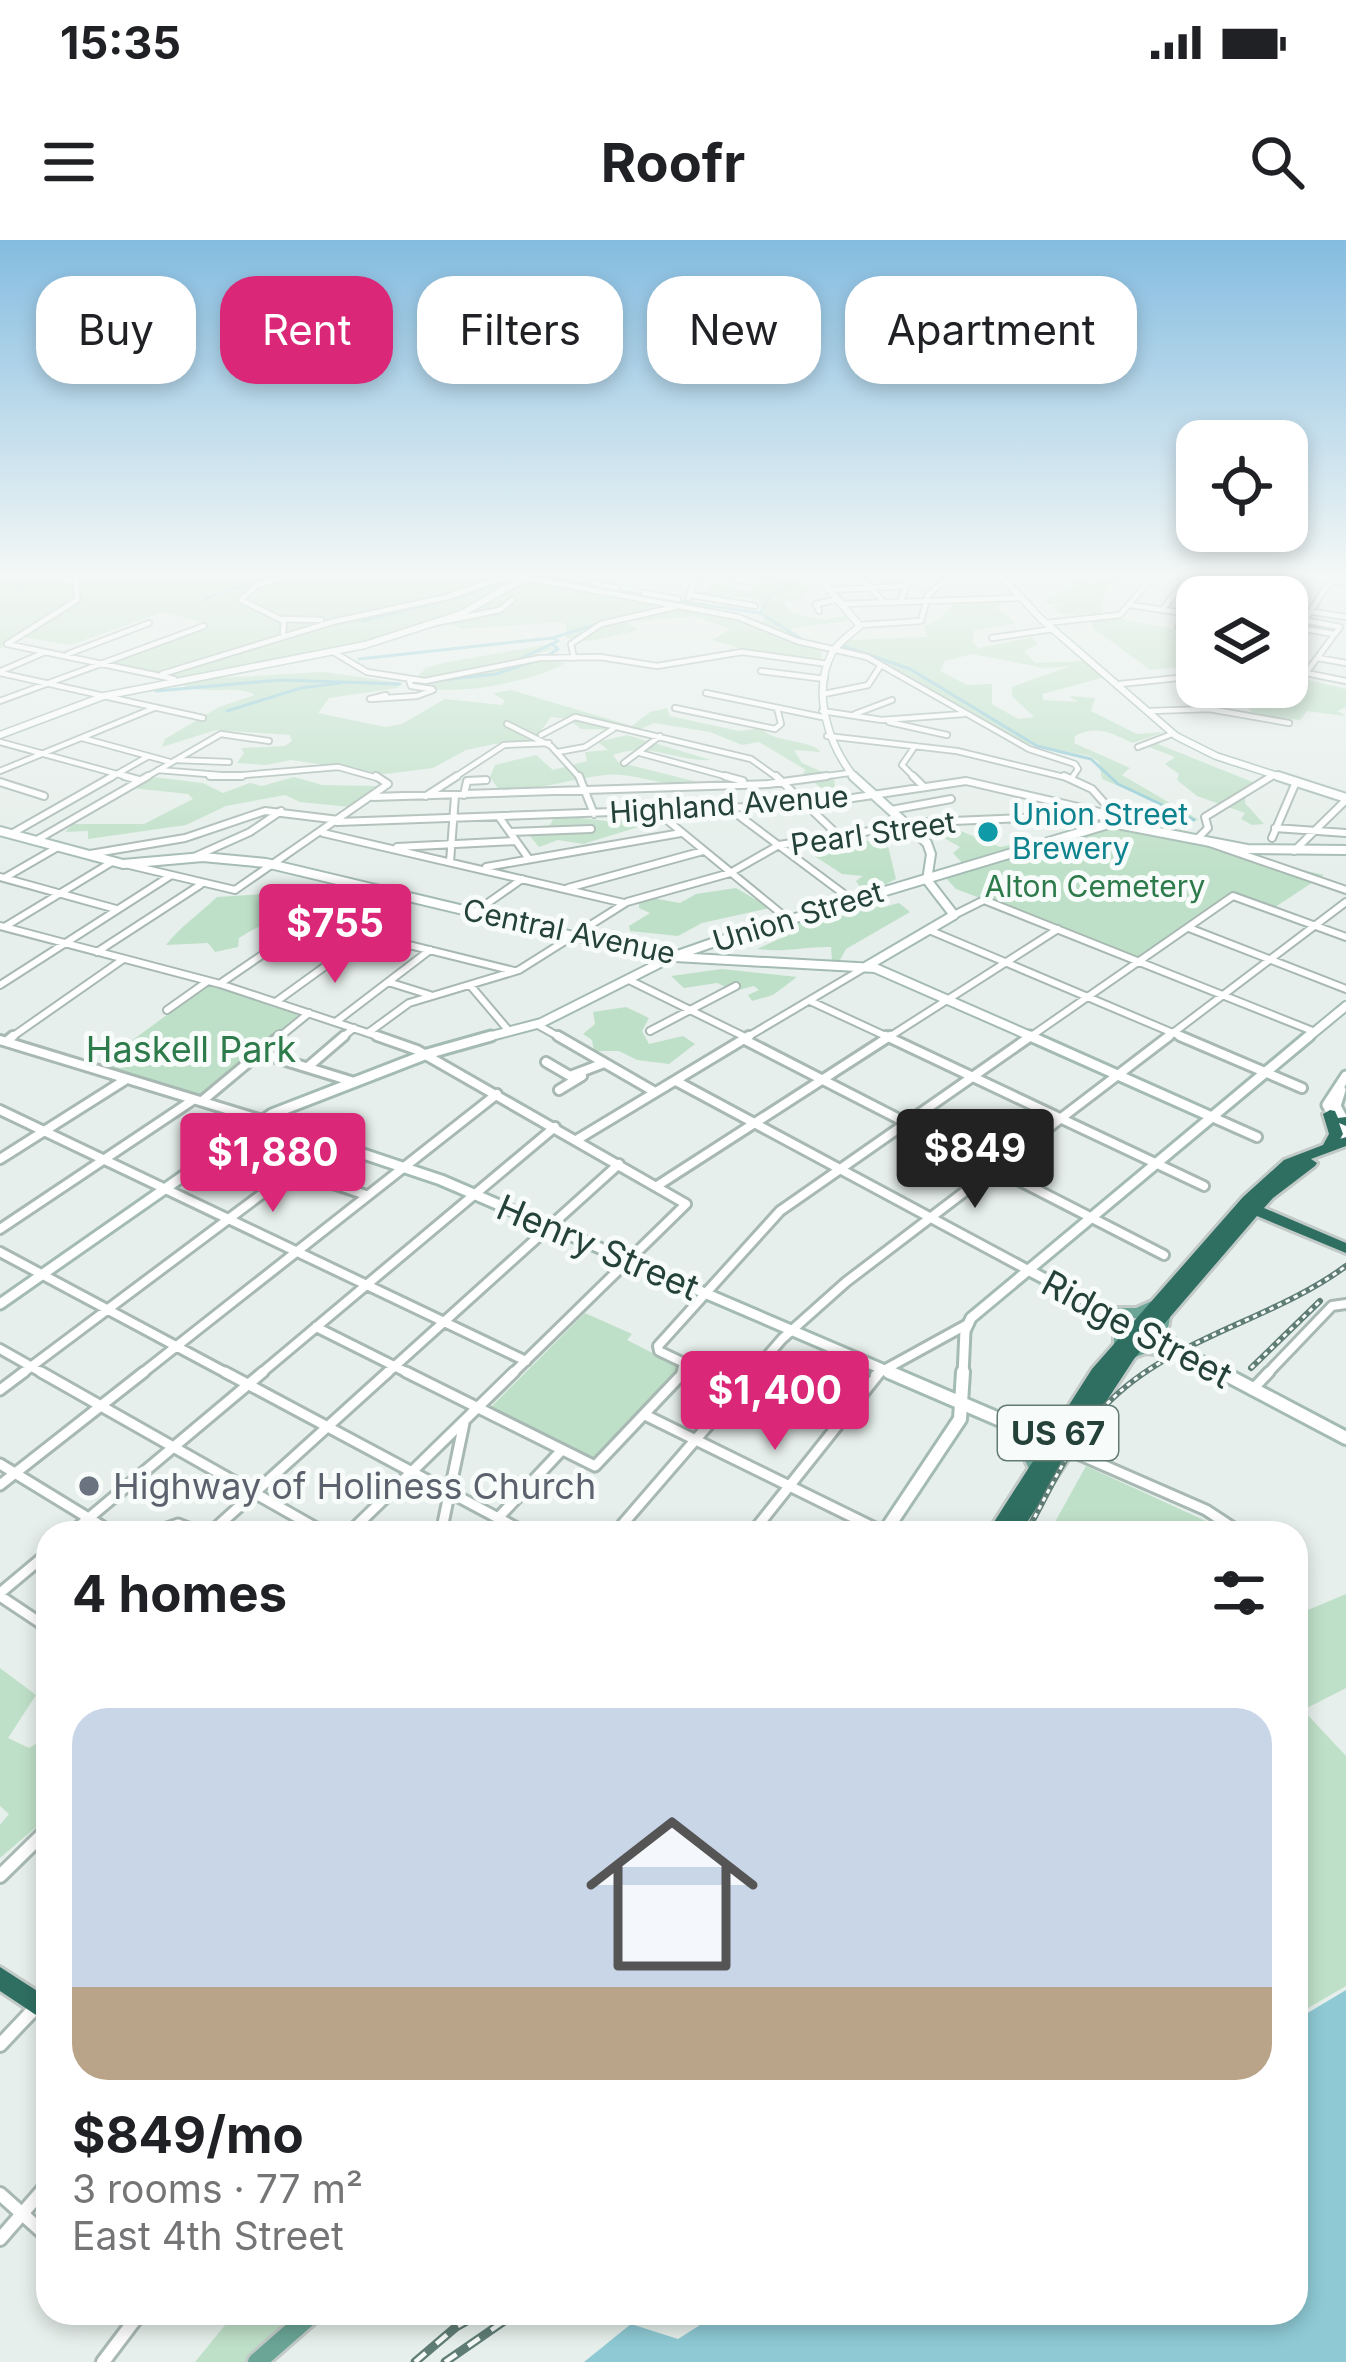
<!DOCTYPE html>
<html lang="en">
<head>
<meta charset="utf-8">
<style>
	:root { --surface:#fff; --page:#f2f2f2; --text:#202124; --muted:#757577; --line:#e0e0e0; --accent:#db2777 }
	body { margin:0; font-family:Inter,sans-serif; background:var(--page); color:var(--text); height:100vh; display:flex; flex-direction:column; font-size:45px; white-space:nowrap }
	* { box-sizing:border-box; margin:0 }
	p { font-size:39px; color:var(--muted) }
	.icon { flex:none; width:66px; height:66px; fill:none; stroke:currentColor; stroke-width:2; stroke-linecap:round; stroke-linejoin:round }
	.map { position:relative; flex:1; overflow:hidden }
	.panel { position:absolute; left:36px; top:1281px; width:1272px; height:804px; display:flex; flex-direction:column; background:var(--surface); border-radius:36px; box-shadow:0 6px 18px #0003 }
	.panel>* { flex:none }
	.guide { position:absolute; left:36px; top:36px; width:1275px; height:108px; display:flex; gap:24px }
	.controls { position:absolute; left:1176px; top:180px; display:grid; gap:24px }
	.controls a { display:grid; place-items:center; width:132px; height:132px; border-radius:24px; background:var(--surface); box-shadow:0 6px 18px #0003; font-size:60px }
	.price { position:absolute; translate:-50% -102px; padding:0 27px; border-radius:12px; background:var(--accent); color:#fff; font-size:39px; line-height:78px; filter:drop-shadow(0 3px 6px #0008) }
	.price::after { content:''; position:absolute; left:50%; top:72px; width:36px; height:27px; margin-left:-18px; background:inherit; clip-path:polygon(0 0,100% 0,50% 100%) }
	.price.on { background:#222; color:#fff }
	ul { padding:0; list-style:none }
	li { display:grid; align-content:center; gap:24px; height:636px; padding:0 36px }
	li+li { border-top:3px solid var(--line) }
	li span { display:grid; place-items:center; height:372px; border-radius:36px; color:#555 }
	li>.icon { margin-inline-start:auto }
	span .icon { width:216px; height:216px; fill:#fffc; stroke-width:1 }
	li b { font-size:51px }
	h2 { display:flex; justify-content:space-between; align-items:center; height:144px; padding:0 36px; font-size:51px }
	.tag { padding:0 42px; border-radius:36px; background:var(--surface); box-shadow:0 6px 18px #0003; font-size:42px; line-height:108px }
	.tag.on { background:var(--accent); color:#fff }
	.status { display:flex; justify-content:space-between; align-items:center; height:84px; padding:0 60px; background:var(--surface); direction:ltr }
	.status svg { height:33px; fill:currentColor }
	header { display:flex; justify-content:space-between; align-items:center; height:156px; padding:0 36px; background:var(--surface); font-size:54px; font-weight:700 }
	.map>svg:first-child { display:block }
	.green { fill:#bfe0c8; fill-rule:evenodd }
	.water { fill:#8ec9d4 }
	.lines { fill:none; stroke-linecap:round; stroke-linejoin:round }
	.stream { stroke:#8ec9d4; stroke-width:3 }
	.street-far4-casing { stroke:#a8b8b2; stroke-width:8 }
	.street-far3-casing { stroke:#a8b8b2; stroke-width:10 }
	.street-far2-casing { stroke:#a8b8b2; stroke-width:14 }
	.street-far1-casing { stroke:#a8b8b2; stroke-width:15 }
	.street-casing { stroke:#a8b8b2; stroke-width:18 }
	.secondary-far3-casing { stroke:#a4bbb3; stroke-width:9 }
	.secondary-far2-casing { stroke:#a4bbb3; stroke-width:12 }
	.secondary-far1-casing { stroke:#a4bbb3; stroke-width:15 }
	.secondary-casing { stroke:#a4bbb3; stroke-width:18 }
	.primary-far2-casing { stroke:#c2cac8; stroke-width:16 }
	.primary-far1-casing { stroke:#c2cac8; stroke-width:21 }
	.primary-casing { stroke:#c2cac8; stroke-width:24 }
	.highway-casing { stroke:#c2cac8; stroke-width:6 }
	.street-far4 { stroke:#fff; stroke-width:4.5 }
	.street-far3 { stroke:#fff; stroke-width:6 }
	.street-far2 { stroke:#fff; stroke-width:8 }
	.street-far1 { stroke:#fff; stroke-width:9 }
	.street { stroke:#fff; stroke-width:12 }
	.secondary-far3 { stroke:#fff; stroke-width:6 }
	.secondary-far2 { stroke:#fff; stroke-width:8 }
	.secondary-far1 { stroke:#fff; stroke-width:9 }
	.secondary { stroke:#fff; stroke-width:12 }
	.primary-far2 { stroke:#6aa596; stroke-width:10 }
	.primary-far1 { stroke:#6aa596; stroke-width:15 }
	.primary { stroke:#6aa596; stroke-width:18 }
	.highway { fill:#2f6f62; fill-rule:evenodd }
	.rail-far1-casing { stroke:#5f7d75; stroke-width:6 }
	.rail-casing { stroke:#5f7d75; stroke-width:9 }
	.rail-far1 { stroke:#f7fbf9; stroke-width:3; stroke-dasharray:4.5; stroke-linecap:butt }
	.rail { stroke:#f7fbf9; stroke-width:4.5; stroke-dasharray:14; stroke-linecap:butt }
	.culture-dot { fill:#0f9aa8; stroke:#f7fbf9; stroke-width:4.5 }
	.worship-dot { fill:#6b7280; stroke:#f7fbf9; stroke-width:4.5 }
	.labels { text-anchor:middle; stroke-width:10; stroke-linejoin:round; paint-order:stroke }
	.far-street-label { font-size:30px; fill:#24423a; stroke:#f7fbf9 }
	.far-culture-label { font-size:30px; fill:#0d838f; stroke:#f7fbf9; text-anchor:start }
	.far-park-label { font-size:30px; fill:#2d7a4b; stroke:#f7fbf9 }
	.shield { fill:#f7fbf9; stroke:#637a73; stroke-width:3 }
	.shield-label { font-size:33px; font-weight:bold; fill:#24423a }
	.park-label { font-size:36px; fill:#2d7a4b; stroke:#f7fbf9 }
	.street-label { font-size:36px; fill:#24423a; stroke:#f7fbf9 }
	.worship-label { font-size:36px; fill:#5b616d; stroke:#f7fbf9; text-anchor:start }
</style>
</head>
<body>
<div class="status"><b>15:35</b><svg viewBox="0 0 49 12"><path d="M0 12V9h3v3zM5 12V6h3v6zM10 12V3h3v9zM15 12V0h3v12zM26 1h20v11H26zM47 4h2v5h-2z"/></svg></div>
<header><svg class="icon" aria-label="menu" viewBox="0 0 24 24"><path d="M4 6h16M4 12h16M4 18h16"/></svg>Roofr<svg class="icon" aria-label="search" viewBox="0 0 24 24"><circle cx="10" cy="10" r="6"/><path d="M15 15l6 6"/></svg></header>
<div class="map">
<svg width="1346" height="2122" viewBox="0 0 1346 2122">
	<rect width="100%" height="100%" fill="#e6efeb"/>
	<path class="green" d="M13,335L78,343L79,335H527L455,374L355,406L180,437L104,422L209,384L163,372L70,405L16,396L0,409V340Z
		M759,335H795L802,342L800,345L814,348L799,354L804,360L783,362L790,373L824,380L849,375L847,381L793,388L784,398L821,410L822,419L760,414L712,400L730,389L694,376L641,381L629,378L681,368L759,385L764,382L759,359L695,354L708,350L714,343L748,352L765,342Z
		M1113,335L1121,337L1104,351L1102,375L1060,374L1052,367L1066,363L1048,364L1045,360L1075,345L1064,338L1091,344Z
		M525,341L657,362L660,365L618,378L639,390L591,401L566,398L567,386L560,382L462,389L444,382Z
		M965,361H1004L997,368L1016,383L973,391V403L979,408L1032,397L1038,404L1024,411L1035,423L1085,421L1105,437L1043,454V460L1078,462L1069,456L1095,458L1091,471L1137,494L1164,492L1133,503C1113,494 1097,484 1075,496L1074,503L1130,528L1122,535L1199,580L1170,582L1161,564L1102,539L1099,522L1090,516L1022,503L880,421L840,407L847,400L928,397L924,386L941,379L955,362ZM972,414L1045,428L1071,426L1012,447V456L1034,477L1018,479L992,464V444L967,445L940,431L945,421Z
		M1113,378L1174,389L1176,394L1197,404V425L1150,430L1093,388L1091,382Z
		M545,405L555,409L515,420L565,423C534,442 443,460 411,443L426,428L443,423Z
		M323,432L401,443L397,448L329,458L318,473L385,487L402,484L445,459L502,465L505,461L493,453L511,450L632,486L650,472L667,468L670,476L739,491L762,488C771,503 807,498 821,512L794,510L802,523L834,537L835,549H822L803,533L806,530L759,502L742,505L710,492L654,483L638,490L581,489L568,479L551,477L537,496L540,501L494,504L466,510L433,528L385,534L291,520L265,525L237,523L244,513L241,508L285,506L292,501L290,495L216,490L162,507L165,499L219,467L255,455C233,443 205,457 181,444L185,440Z
		M1287,435L1346,449V467L1337,471L1346,476L1307,471L1300,480L1257,475L1248,469L1253,467L1243,460L1260,457L1261,447H1287Z
		M627,495L711,520C678,522 650,501 613,515L618,522L701,543C663,549 633,531 605,535C569,539 537,551 500,551L490,537L495,525L536,515L553,530L587,521L585,512L608,510L598,502Z
		M1155,503L1255,543L1246,547L1245,563L1264,584L1252,585L1241,579L1245,573L1197,556L1177,540L1179,534L1165,524L1175,517L1146,506Z
		M153,537L203,543L223,553L250,543L262,546L294,537L322,545L378,546L350,567L300,562L285,555L226,566L186,585L88,599V591L65,592L73,584H144L193,559L188,554L131,548Z
		M564,576L615,582L636,576L648,584L583,604L558,600L539,607L524,589L550,585L554,577Z
		M946,585L1000,607L1114,585L1324,635L1272,669L1232,654L1138,718L956,649L944,636L966,627L953,613L960,607L925,587Z
		M864,600L888,606L896,639L878,648L860,647L856,641L863,636L842,634L813,615L822,608Z
		M736,648L770,668L702,683L678,696L630,691L629,686L650,673L639,668V662L652,658L680,663L696,654Z
		M310,651L324,652L249,692L239,698L238,707L215,712L208,703L166,705C179,688 199,674 217,657L263,654L284,661Z
		M866,659L881,668L899,663L910,672L846,709L840,720L832,721L831,707C806,706 785,713 757,709L799,690L793,682Z
		M722,729L797,737L773,755L752,761L748,755L759,750L754,746L734,751L717,743L684,748L671,736Z
		M209,744L300,774L199,855L100,824Z
		M626,767L649,778L642,791L649,804L683,796L695,804L669,824L637,820L619,811H594L592,800L583,794L595,784L593,772Z
		M585,1073L632,1094L627,1100L682,1128L595,1222L488,1170Z
		M1086,1226L1232,1293H1049Z
		M1346,1354V1448L1303,1470L1346,1516V1746L1296,1775V1375Z
		M0,1428L36,1455L8,1498L29,1508L48,1497V1577L0,1618V1585L9,1574L0,1566Z
		M235,2073H306L252,2122H195Z"/>
	<path class="water" d="M1346,1750V2122H584L631,2084L678,2099L719,2073H1296V1780Z"/>
	<g class="lines">
		<path class="stream" d="M539,335L669,360
			M0,341L22,345
			M204,359L270,337
			M677,361L760,373L803,400
			M760,373L769,357L786,345L768,335
			M363,381L463,356L515,337
			M843,406L910,429L1037,506L1091,519L1118,544L1194,580
			M547,416L558,409L553,405
			M359,419L552,398L597,384
			M518,420L558,401L553,398
			M415,443L496,434L535,421
			M156,451L280,440L400,444
			M227,471L301,448L341,443"/>
		<g class="street-far4-casing">
			<path id="street-far4" d="M42,335L76,342
				M511,335L738,377L797,401L867,417L1029,509L1075,524L1078,529L1071,539
				M858,335L882,360
				M1297,335L1346,343
				M741,338L749,341L736,340Z
				M599,345L593,343L617,348
				M830,350L907,346
				M1176,352L1215,357
				M644,353L678,359
				M691,355L755,366
				M1214,357L1229,338
				M1266,357L1283,335
				M688,358L697,335
				M901,359L912,335
				M843,364L1020,358
				M1130,365L1197,375
				M1287,368L1346,377
				M1162,370L1189,336L1225,343
				M819,371L816,364L839,359
				M1184,374L1178,387L1197,392
				M282,379L321,380
				M1303,380L1340,387L1306,433L1346,441
				M1046,383L1120,375L1154,335
				M430,384L500,370L512,360
				M860,385L921,381L928,355L951,335
				M1287,386L1334,394
				M1300,388L1330,341
				M283,393L284,381L241,360L256,346L288,335
				M992,398L1053,389
				M7,404L174,439
				M7,404L77,360L76,335
				M335,413L367,432L425,441L540,418L600,417L657,426L742,412L828,424
				M68,414L149,383
				M574,418L571,404L601,384L675,367
				M1318,418L1346,423
				M1,431L43,413
				M761,431L825,439
				M0,433L203,478
				M162,434L332,382L447,357L511,335
				M409,440L411,446L432,449
				M1120,444L1197,436
				M706,453L822,477
				M824,454L868,445L881,425
				M386,455L370,459L417,456L433,450
				M0,461L204,386
				M675,468L775,489L781,484L777,468
				M822,471L882,480L964,474
				M1149,471L1209,469L1289,483
				M855,474L892,460
				M889,482L947,495
				M507,484L551,506L581,539
				M541,495L575,477L751,519L779,539
				M827,496L957,511L1072,539
				M82,498L170,522
				M0,502L135,539
				M915,506L902,525L916,539
				M1138,507L1172,494
				M558,512L585,507L613,489
				M640,513L736,539
				M177,520L229,522
				M624,523L660,496
				M158,530L232,536L338,527L381,539
				M0,531L154,468
				M108,539L147,517
				M143,539L221,494L269,501
				M452,539L504,505L549,503
				M805,539L849,533
				M1267,539L1274,535"/>
		</g>
		<g class="street-far3-casing">
			<path id="street-far3" d="M124,536L139,540
				M210,536H242
				M579,536L594,574
				M725,536L743,541
				M776,536L839,596
				M913,536L923,546
				M1064,536L1092,549L1115,575
				M0,542L44,556
				M464,555L467,541L486,540
				M426,556L457,536
				M373,557L768,544L827,536
				M730,569L852,660
				M891,570L951,559
				M656,571L789,680
				M499,577L529,619
				M337,582L806,565L966,541L1104,573
				M1275,588L1346,593
				M510,592L591,589
				M323,593L624,663
				M11,594L113,536
				M1272,598L1296,542
				M1197,599L1208,588L1205,577L1272,536
				M35,601L148,536
				M1204,601L1346,650
				M397,607L515,601
				M1294,611L1346,560
				M90,614L185,598L265,571L339,580
				M194,617L250,592L281,571
				M450,622L455,556
				M129,625L235,650L388,544L376,536
				M486,627L681,593
				M0,637L116,669
				M6,637L58,607
				M568,648L703,611
				M475,672L522,639
				M954,675L984,660L1315,792
				M312,681L514,731
				M0,686L220,744L386,799
				M6,686L112,622
				M1189,688L1346,749
				M929,690L1187,799
				M97,712L200,645
				M627,739L747,798
				M388,742L430,755
				M221,743L363,646
				M0,745L170,636
				M470,745L509,791
				M277,761L367,696
				M810,761L892,799
				M167,770L208,741
				M337,781L430,710
				M536,784L563,799
				M650,791L736,746
				M368,793L409,763L519,730L627,662L730,633L779,605L929,582L1092,575L1143,584
				M9,799L122,720
				M277,799L309,773
				M340,799L354,788
				M744,799L864,728
				M886,799L1058,689
				M1027,799L1233,656L1346,697
				M1165,799L1346,662"/>
		</g>
		<g class="street-far2-casing">
			<path id="street-far2" d="M377,796L417,810L686,964L511,1135
				M558,796L655,852
				M886,796L1204,946
				M1180,796L1302,848
				M0,800L262,880
				M745,800L1164,1015
				M7,801L13,796
				M260,813L354,842
				M546,822L570,836L604,823
				M309,826L344,796
				M676,841L1028,1030
				M559,850L582,836
				M202,861L280,796
				M0,870L526,1121
				M1212,877L1257,897
				M578,899L749,796
				M0,919L125,840
				M295,931L366,955
				M657,946L890,796
				M0,989L193,860
				M0,1012L230,1135
				M316,1087L412,1135
				M0,1109L46,1135
				M20,1135L330,903
				M140,1135L497,854
				M259,1135L555,887
				M385,1135L619,924
				M681,1135L684,1123L659,1111L658,1106L780,971L1031,796
				M751,1135L782,1099L846,1042L1169,796
				M875,1135L966,1085
				M1266,1135L1332,1066L1346,1064"/>
		</g>
		<g class="street-far1-casing">
			<path id="street-far1" d="M41,1132L325,1293
				M225,1132L526,1293
				M406,1132L595,1226L684,1132
				M0,1150L24,1132
				M1252,1150L1269,1132
				M645,1175L883,1292
				M1064,1208L1206,1270L1241,1293
				M0,1224L113,1293
				M0,1245L144,1132
				M498,1278L561,1211
				M71,1293L263,1132
				M153,1293L178,1284L201,1293
				M210,1293L388,1132
				M349,1293L514,1132
				M441,1293L464,1183
				M615,1293L754,1132
				M752,1293L880,1132
				M0,1353L48,1313
				M0,1356L48,1388"/>
		</g>
		<g class="street-casing">
			<path id="street" d="M0,1636L48,1589
				M0,1805L37,1766
				M0,1954L48,1997
				M0,1999L48,1944
				M103,2122L140,2073"/>
		</g>
		<g class="secondary-far3-casing">
			<path id="secondary-far3" d="M817,335L860,386C850,395 839,401 832,413C811,453 829,507 856,539
				M1000,335L1040,378L1176,496L1216,516L1287,539
				M0,495L104,456L365,405L461,374L530,335"/>
		</g>
		<g class="secondary-far2-casing">
			<path id="secondary-far2" d="M853,536L927,603L931,614L927,640L954,675L867,726
				M1278,536L1346,558
				M0,591L123,624L203,617L266,623L657,716L875,728L1037,799
				M480,799L541,783L672,717L712,703L1112,583L1247,609L1346,610
				M1306,799L1346,766"/>
		</g>
		<g class="secondary-far1-casing">
			<path id="secondary-far1" d="M1030,796L1212,877
				M1346,836L1327,865L1346,896
				M1341,850L1336,866L1346,885
				M262,880L441,940L896,1135
				M1028,1030L1227,1135
				M0,1064L272,874L427,814L491,796
				M963,1135L965,1091L971,1078L1309,796"/>
		</g>
		<g class="secondary-casing">
			<path id="secondary" d="M889,1132L1059,1205
				M1221,1132L1346,1198
				M884,1293L960,1179L963,1132"/>
		</g>
		<g class="primary-far2-casing">
			<path id="primary-far2" d="M1166,1072L1162,1092L1178,1110
				M1107,1073H1137L1155,1065
				M1107,1073L1119,1094V1110
				M1129,1114L1145,1108L1179,1111"/>
		</g>
		<g class="primary-far1-casing">
			<path id="primary-far1" d="M1017,1187H1045L1068,1178
				M1017,1187L1036,1226"/>
		</g>
		<g class="primary-casing">
			<path id="primary" d="M257,2122L313,2073"/>
		</g>
		<g class="highway-casing">
			<path id="highway" d="M1330,870L1335,871L1338,878L1346,877V886L1339,883L1343,894L1340,899L1346,897V906L1311,919L1317,923L1315,926L1273,958L1264,968L1346,1003V1013L1257,976L1134,1119L1020,1293H987L1092,1129L1243,957L1284,920L1323,905L1329,894L1323,874Z
				M0,1727L48,1758V1783L0,1751Z"/>
		</g>
		<use href="#street-far4" class="street-far4"/>
		<use href="#street-far3" class="street-far3"/>
		<use href="#street-far2" class="street-far2"/>
		<use href="#street-far1" class="street-far1"/>
		<use href="#street" class="street"/>
		<use href="#secondary-far3" class="secondary-far3"/>
		<use href="#secondary-far2" class="secondary-far2"/>
		<use href="#secondary-far1" class="secondary-far1"/>
		<use href="#secondary" class="secondary"/>
		<use href="#primary-far2" class="primary-far2"/>
		<use href="#primary-far1" class="primary-far1"/>
		<use href="#primary" class="primary"/>
		<use href="#highway" class="highway"/>
		<g class="rail-far1-casing">
			<path id="rail-far1" d="M1251,1128L1320,1061
				M1026,1293C1050,1250 1070,1202 1105,1166C1169,1098 1272,1081 1346,1026"/>
		</g>
		<g class="rail-casing">
			<path id="rail" d="M415,2122L456,2087L481,2073
				M445,2122L516,2073"/>
		</g>
		<use href="#rail-far1" class="rail-far1"/>
		<use href="#rail" class="rail"/>
	</g>
	<linearGradient id="sky" x2="0" y2="1"><stop stop-color="#84bce0"/><stop offset="0.53" stop-color="#f4f8f6"/><stop offset="1" stop-color="#f4f8f6" stop-opacity="0"/></linearGradient>
	<rect width="1346" height="632" fill="url(#sky)"/>
	<circle class="culture-dot" cx="988" cy="592" r="12"/>
	<circle class="worship-dot" cx="89" cy="1246" r="12"/>
	<g class="labels">
		<g class="far-street-label">
			<text transform="translate(729 565) rotate(-4)" y="10">Highland Avenue</text>
			<text transform="translate(873 594) rotate(-8)" y="10">Pearl Street</text>
			<text transform="translate(798 677) rotate(-17)" y="10">Union Street</text>
			<text transform="translate(569 692) rotate(12)" y="10">Central Avenue</text>
		</g>
		<g class="far-culture-label">
			<text x="1012" y="585">Union Street<tspan x="1012" dy="34">Brewery</tspan></text>
		</g>
		<g class="far-park-label">
			<text x="1095" y="657">Alton Cemetery</text>
		</g>
		<rect class="shield" x="998" y="1166" width="120" height="54" rx="9"/>
		<g class="shield-label">
			<text x="1058" y="1205">US 67</text>
		</g>
		<g class="park-label">
			<text x="191" y="822">Haskell Park</text>
		</g>
		<g class="street-label">
			<text transform="translate(598 1007) rotate(23)" y="13">Henry Street</text>
			<text transform="translate(1137 1089) rotate(28)" y="13">Ridge Street</text>
		</g>
		<g class="worship-label">
			<text x="113" y="1259">Highway of Holiness Church</text>
		</g>
	</g>
</svg>
<div class="controls">
<a><svg class="icon" aria-label="locate" viewBox="0 0 24 24"><circle cx="12" cy="12" r="6"/><path d="M12 2v4M12 18v4M2 12h4M18 12h4"/></svg></a>
<a><svg class="icon" aria-label="layers" viewBox="0 0 24 24"><path d="M12 4l9 5-9 5-9-5zM3 14l9 5 9-5"/></svg></a>
</div>
<b class="price" style="left:335px;top:746px">$755</b>
<b class="price on" style="left:975px;top:971px">$849</b>
<b class="price" style="left:273px;top:975px">$1,880</b>
<b class="price" style="left:775px;top:1213px">$1,400</b>
<div class="guide">
<a class="tag">Buy</a>
<a class="tag on">Rent</a>
<a class="tag">Filters</a>
<a class="tag">New</a>
<a class="tag">Apartment</a>
</div>
<section class="panel">
<h2>4 homes<svg class="icon" aria-label="filters" viewBox="0 0 24 24"><path d="M4 7h16M4 17h16"/><circle cx="9" cy="7" r="2"/><circle cx="15" cy="17" r="2"/></svg></h2>
<ul>
<li><span style="background:linear-gradient(#c9d6e8 75%,#b9a48a 0)"><svg class="icon" aria-label="home" viewBox="0 0 24 24"><path d="M3 11l9-7 9 7M6 9v11h12V9"/></svg></span><div><b>$849/mo</b><p>3 rooms · 77 m²</p><p>East 4th Street</p></div></li>
</ul>
</section>
</div>
</body>
</html>
